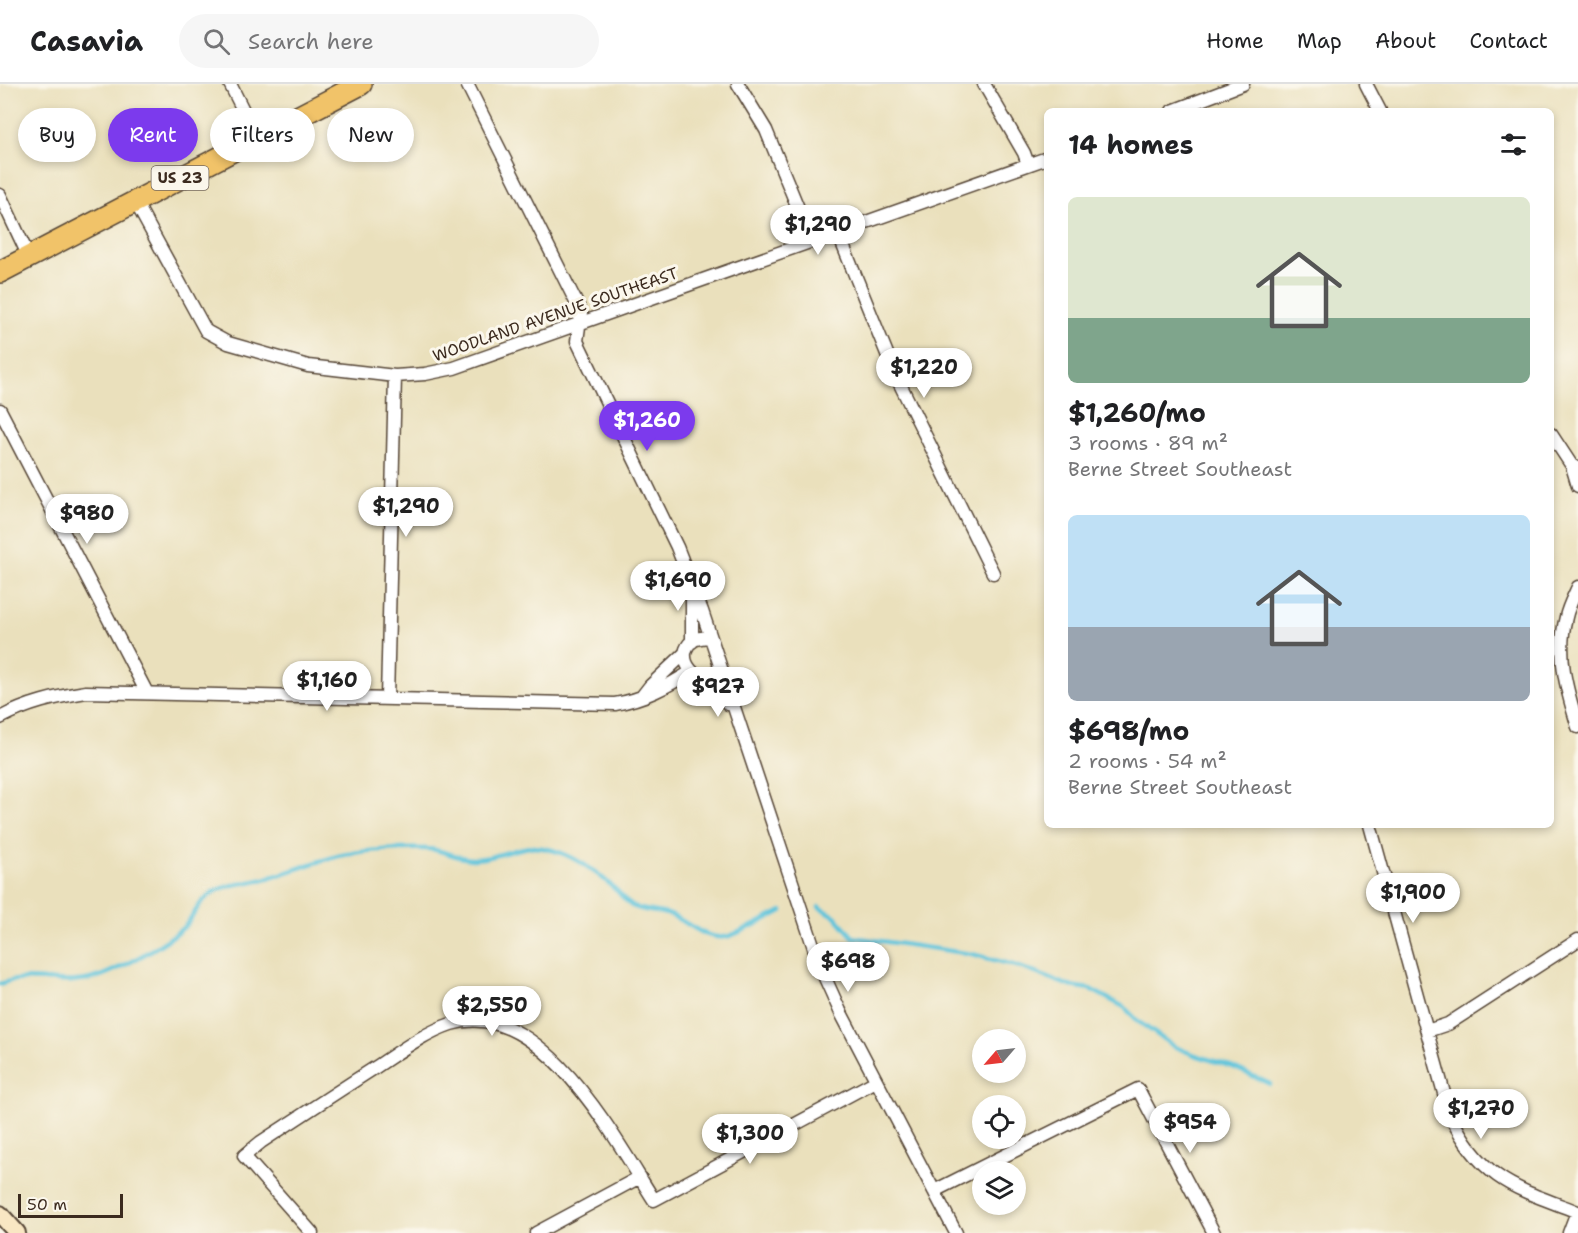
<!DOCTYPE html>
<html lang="en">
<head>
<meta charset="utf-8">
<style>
	:root { --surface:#fff; --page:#f6f6f6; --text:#202124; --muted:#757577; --line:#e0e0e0; --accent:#7c3aed }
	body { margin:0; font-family:"Shantell Sans",sans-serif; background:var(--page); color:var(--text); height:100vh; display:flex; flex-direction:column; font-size:22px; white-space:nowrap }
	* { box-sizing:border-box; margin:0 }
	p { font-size:20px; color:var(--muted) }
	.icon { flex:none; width:33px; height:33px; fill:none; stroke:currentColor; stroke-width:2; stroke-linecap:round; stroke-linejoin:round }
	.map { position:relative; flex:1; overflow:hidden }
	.drawer { position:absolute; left:1044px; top:24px; width:510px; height:720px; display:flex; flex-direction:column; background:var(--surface); border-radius:9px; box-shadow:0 3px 9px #0003 }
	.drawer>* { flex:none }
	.top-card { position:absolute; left:18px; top:24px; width:570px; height:54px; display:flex; gap:12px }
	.needle { width:39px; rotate:242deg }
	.tools { position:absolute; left:972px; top:945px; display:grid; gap:12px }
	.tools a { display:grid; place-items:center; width:54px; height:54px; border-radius:50%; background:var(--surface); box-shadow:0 3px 9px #0003; font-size:30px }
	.scale { position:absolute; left:18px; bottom:15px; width:105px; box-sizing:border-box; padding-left:6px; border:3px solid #3b2a1e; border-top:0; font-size:16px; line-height:21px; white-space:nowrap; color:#3b2a1e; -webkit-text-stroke:4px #fbf7ec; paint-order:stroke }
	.price { position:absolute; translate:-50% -51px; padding:0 14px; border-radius:21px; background:#fff; color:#222; font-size:20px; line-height:39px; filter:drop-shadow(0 2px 3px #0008) }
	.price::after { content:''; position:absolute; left:50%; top:36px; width:18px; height:14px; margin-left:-9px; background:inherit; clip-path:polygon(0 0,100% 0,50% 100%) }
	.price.active { background:var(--accent); color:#fff }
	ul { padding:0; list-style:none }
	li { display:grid; align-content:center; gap:12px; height:318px; padding:0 24px }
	li span { display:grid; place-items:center; height:186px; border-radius:9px; color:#555 }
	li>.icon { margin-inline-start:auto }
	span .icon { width:108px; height:108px; fill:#fffc; stroke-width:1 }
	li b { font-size:26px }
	h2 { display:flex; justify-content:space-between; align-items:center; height:72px; padding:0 24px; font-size:26px }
	.tag { padding:0 21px; border-radius:27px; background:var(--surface); box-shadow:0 3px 9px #0003; font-size:21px; line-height:54px }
	.tag.active { background:var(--accent); color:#fff }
	header { display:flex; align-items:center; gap:36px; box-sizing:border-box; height:84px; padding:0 30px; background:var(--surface); border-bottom:2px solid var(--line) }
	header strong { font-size:28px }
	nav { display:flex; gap:33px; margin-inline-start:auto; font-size:21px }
	.search { width:420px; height:54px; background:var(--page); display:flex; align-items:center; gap:15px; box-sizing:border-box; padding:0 21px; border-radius:33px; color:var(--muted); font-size:22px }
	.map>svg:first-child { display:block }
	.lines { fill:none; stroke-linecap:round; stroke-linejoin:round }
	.stream { stroke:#5ec4db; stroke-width:4.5 }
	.street-casing { stroke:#554536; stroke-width:15 }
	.secondary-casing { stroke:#554536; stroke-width:20 }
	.highway-casing { stroke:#554536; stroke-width:24 }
	.street { stroke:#fff; stroke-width:12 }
	.secondary { stroke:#f9e7c3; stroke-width:16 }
	.highway { stroke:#f1c369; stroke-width:21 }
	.labels { text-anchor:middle; stroke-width:6; stroke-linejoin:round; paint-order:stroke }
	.shield { fill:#fbf7ec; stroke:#75685c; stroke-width:1.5 }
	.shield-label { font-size:15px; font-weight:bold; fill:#3b2a1e }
	.street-label { font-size:16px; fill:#3b2a1e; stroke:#fbf7ec }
</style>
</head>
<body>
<header>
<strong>Casavia</strong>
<div class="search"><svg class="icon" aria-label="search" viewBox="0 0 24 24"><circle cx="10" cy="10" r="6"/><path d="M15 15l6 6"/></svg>Search here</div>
<nav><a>Home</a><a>Map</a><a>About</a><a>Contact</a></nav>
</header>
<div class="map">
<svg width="1578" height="1149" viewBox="0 0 1578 1149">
	<rect width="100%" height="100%" fill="#fbf7ec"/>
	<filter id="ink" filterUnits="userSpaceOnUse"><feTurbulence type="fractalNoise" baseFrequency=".0167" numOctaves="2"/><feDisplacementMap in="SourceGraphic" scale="12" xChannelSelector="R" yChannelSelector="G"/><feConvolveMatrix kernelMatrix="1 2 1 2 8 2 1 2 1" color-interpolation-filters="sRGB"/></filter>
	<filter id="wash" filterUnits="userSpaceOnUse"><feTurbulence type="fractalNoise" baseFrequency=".008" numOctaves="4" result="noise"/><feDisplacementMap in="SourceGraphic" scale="24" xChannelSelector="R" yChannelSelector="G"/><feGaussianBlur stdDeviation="1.35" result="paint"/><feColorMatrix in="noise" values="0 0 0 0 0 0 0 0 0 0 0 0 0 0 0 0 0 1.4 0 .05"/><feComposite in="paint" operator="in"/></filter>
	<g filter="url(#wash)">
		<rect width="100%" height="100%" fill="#eae0bc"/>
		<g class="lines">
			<path class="stream" d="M819,823L835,832L853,853L972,870L1017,882L1070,902L1090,905L1124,923L1139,938L1173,962L1192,970L1233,983L1270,1000
				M0,900C29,888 63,904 94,894C118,887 165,860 184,843C195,832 197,818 213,809C228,799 243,800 260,796C289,789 317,776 347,770C368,766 406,764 428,765C440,765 456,774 472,775C494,776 514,763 533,763C565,764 594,785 616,806C621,810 626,819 632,822C642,827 656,827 667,830C687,836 703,856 725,853C736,852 770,833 782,827"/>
		</g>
	</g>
	<g filter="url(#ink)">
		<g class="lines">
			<g class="street-casing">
				<path id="street" d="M230,0L257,54
					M467,0L581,228L577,257L677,463L702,527L821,885L840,927L956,1149
					M738,0L766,46L812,158
					M984,0L1024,69L1028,80
					M1366,0L1380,27
					M1172,27L1243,0
					M0,111L29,173
					M135,117L206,247L228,259L308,282L395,292L425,290L454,284L1047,74
					M838,149L896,292L993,489
					M0,326L147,609
					M1551,350L1572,382L1578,384
					M1572,382L1578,402
					M1578,503C1574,512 1568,523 1566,533C1556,571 1567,607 1578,643
					M711,554C685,549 675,577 697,591C708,593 715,591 720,582
					M692,558V512
					M704,592L720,606L728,620
					M643,611L650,602L685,569
					M387,615L395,292
					M0,634C28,619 55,613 86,608L615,620C644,615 667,603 692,587
					M1370,741L1450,1031C1482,1097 1515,1104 1578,1128
					M1427,947L1448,940L1578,856
					M934,1107L1138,1005L1214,1149
					M312,1149L244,1072L261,1058C299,1033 337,1008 376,983C399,968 424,949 451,940C540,912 615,1055 654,1116L876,997
					M536,1149L640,1093
					M1569,1149L1577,1128"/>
			</g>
			<g class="secondary-casing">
				<path id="secondary" d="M0,1130L17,1149"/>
			</g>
			<g class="highway-casing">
				<path id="highway" d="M0,188L361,0"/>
			</g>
			<use href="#street" class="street"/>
			<use href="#secondary" class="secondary"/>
			<use href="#highway" class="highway"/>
		</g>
	</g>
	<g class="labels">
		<rect class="shield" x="151.5" y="82" width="57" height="24" rx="4.5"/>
		<g class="shield-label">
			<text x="180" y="99">US 23</text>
		</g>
		<g class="street-label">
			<text transform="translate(555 230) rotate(-19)" y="6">WOODLAND AVENUE SOUTHEAST</text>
		</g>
	</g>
</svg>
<div class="tools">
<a><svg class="needle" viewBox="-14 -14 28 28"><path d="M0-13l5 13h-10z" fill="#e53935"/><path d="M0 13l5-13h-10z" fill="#757577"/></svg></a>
<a><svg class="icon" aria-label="locate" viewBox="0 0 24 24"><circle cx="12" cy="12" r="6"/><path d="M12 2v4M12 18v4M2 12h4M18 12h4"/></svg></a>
<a><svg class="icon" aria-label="layers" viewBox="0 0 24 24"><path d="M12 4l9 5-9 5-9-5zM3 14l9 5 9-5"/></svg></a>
</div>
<div class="scale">50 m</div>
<b class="price" style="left:818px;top:172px">$1,290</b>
<b class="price" style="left:924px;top:315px">$1,220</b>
<b class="price active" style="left:647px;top:368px">$1,260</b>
<b class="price" style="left:406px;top:454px">$1,290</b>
<b class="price" style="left:87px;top:461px">$980</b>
<b class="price" style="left:678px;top:528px">$1,690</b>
<b class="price" style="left:327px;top:628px">$1,160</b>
<b class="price" style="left:718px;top:634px">$927</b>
<b class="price" style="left:1413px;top:840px">$1,900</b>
<b class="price" style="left:848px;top:909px">$698</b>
<b class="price" style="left:492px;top:953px">$2,550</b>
<b class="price" style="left:1481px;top:1056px">$1,270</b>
<b class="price" style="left:1190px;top:1070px">$954</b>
<b class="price" style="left:750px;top:1081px">$1,300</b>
<div class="top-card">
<a class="tag">Buy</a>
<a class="tag active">Rent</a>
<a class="tag">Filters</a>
<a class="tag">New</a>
</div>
<section class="drawer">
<h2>14 homes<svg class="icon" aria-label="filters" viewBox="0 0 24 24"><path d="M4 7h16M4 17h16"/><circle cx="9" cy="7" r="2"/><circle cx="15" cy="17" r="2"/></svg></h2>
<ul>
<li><span style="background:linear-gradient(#dfe7d0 65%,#7fa58c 0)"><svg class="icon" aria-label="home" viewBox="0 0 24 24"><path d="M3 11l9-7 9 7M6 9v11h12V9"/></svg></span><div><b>$1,260/mo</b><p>3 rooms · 89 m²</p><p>Berne Street Southeast</p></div></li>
<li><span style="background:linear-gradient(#bfe0f5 60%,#9aa5b1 0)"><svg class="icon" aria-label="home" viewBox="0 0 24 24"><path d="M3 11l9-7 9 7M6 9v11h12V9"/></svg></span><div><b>$698/mo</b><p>2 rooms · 54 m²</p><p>Berne Street Southeast</p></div></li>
</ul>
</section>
</div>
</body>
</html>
